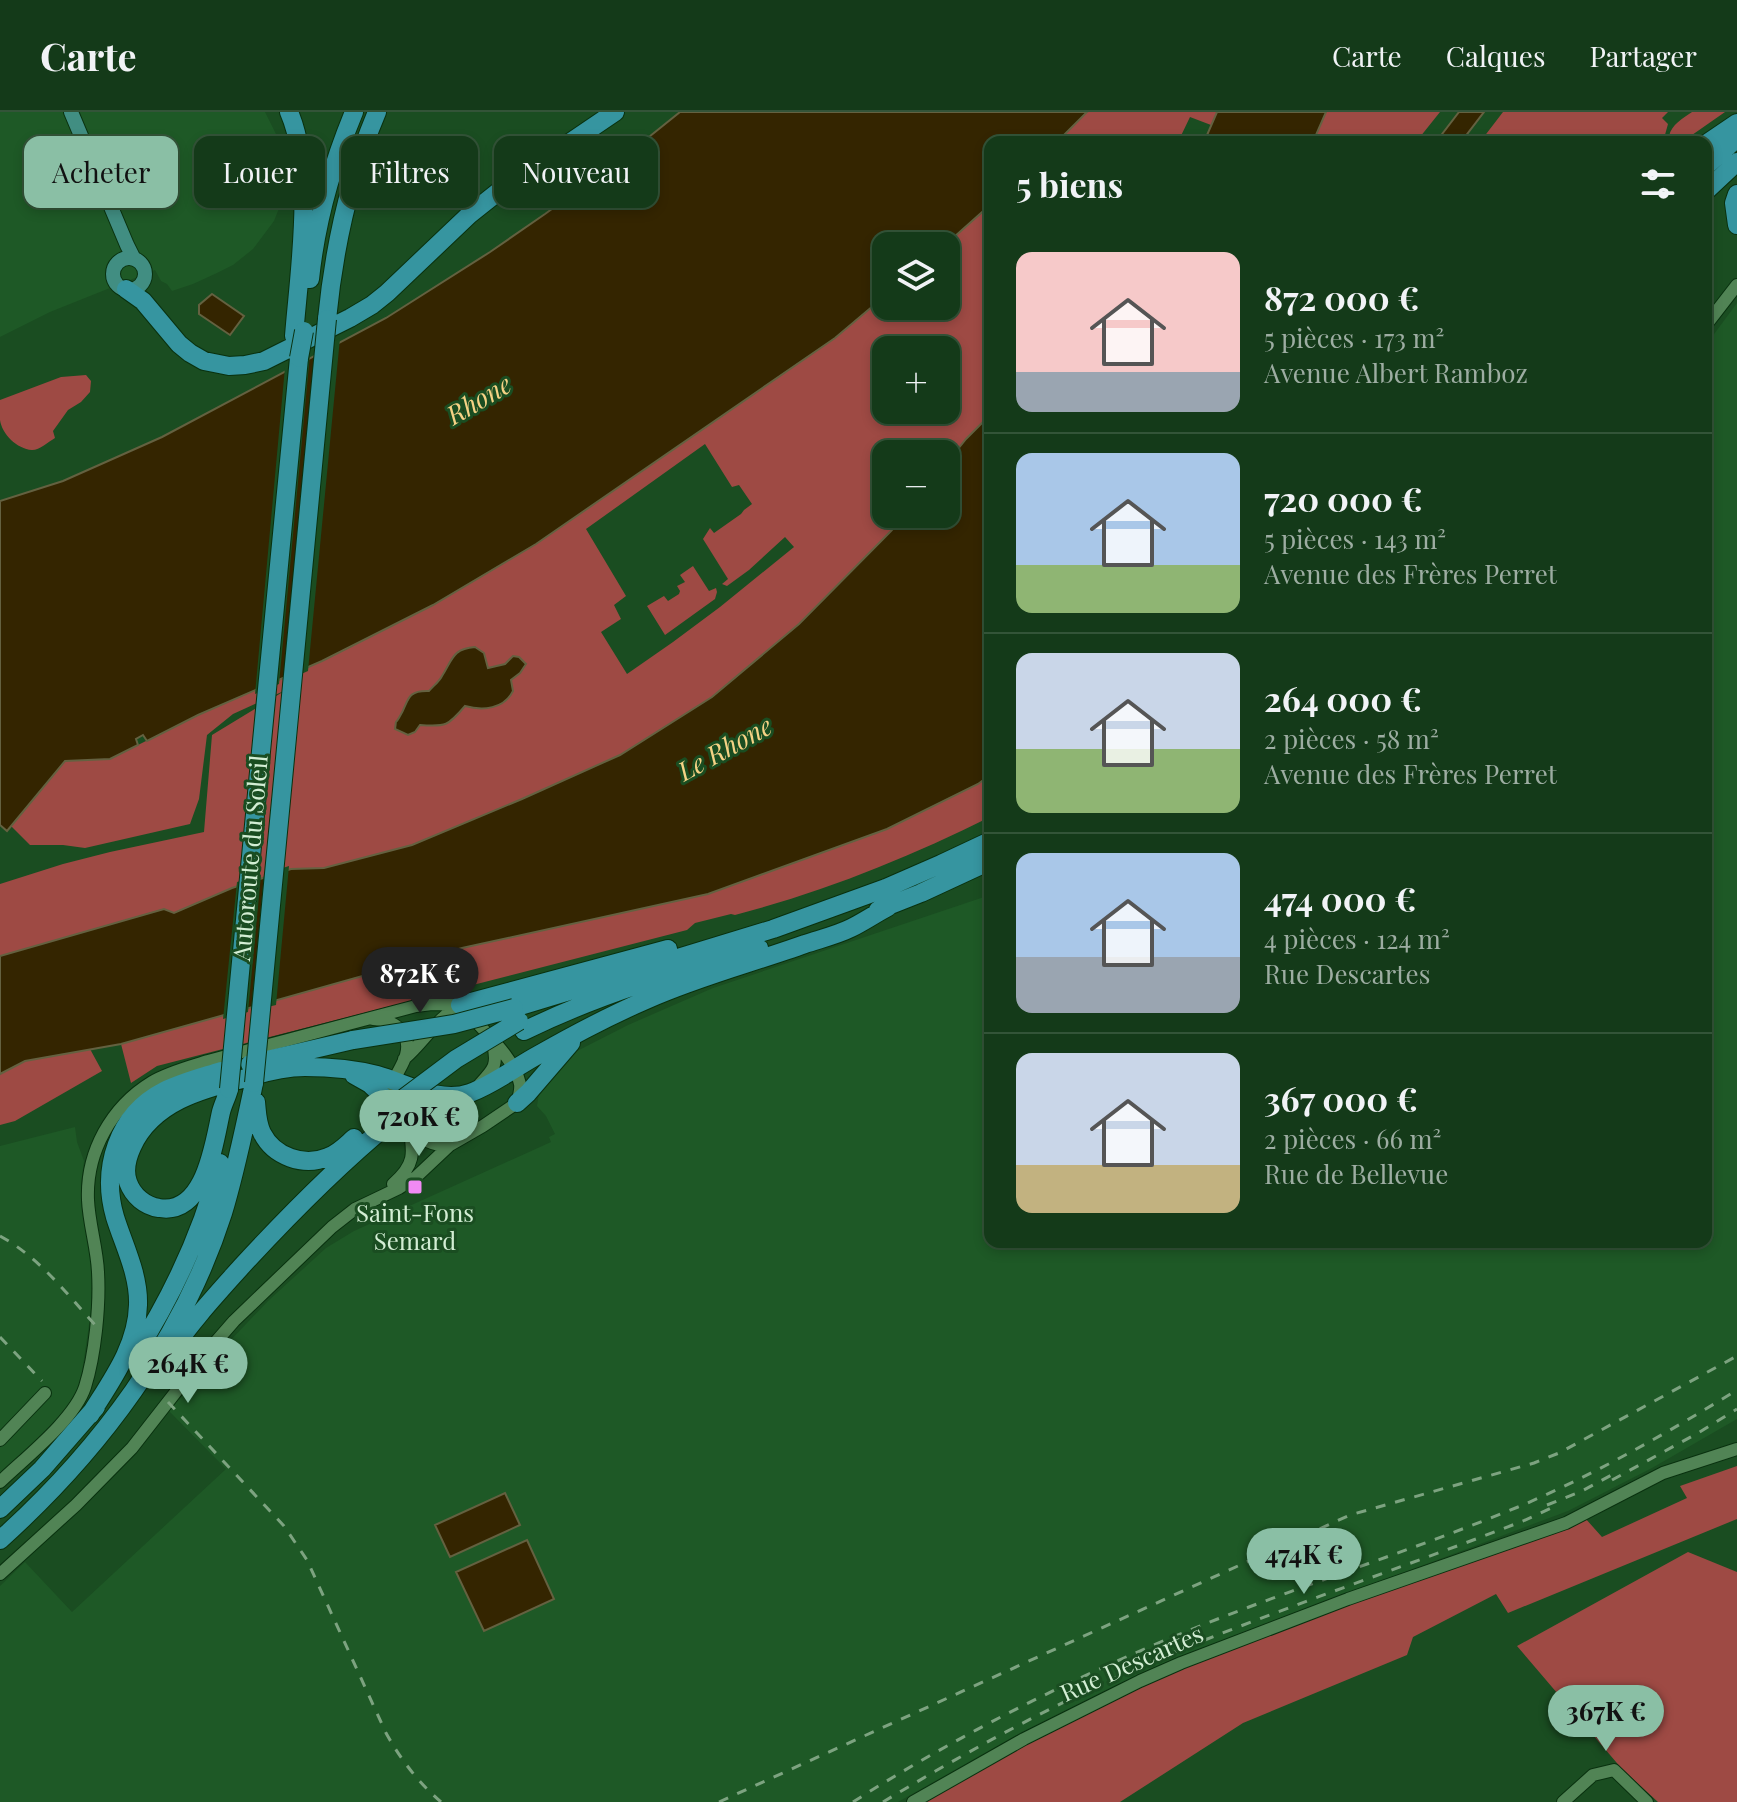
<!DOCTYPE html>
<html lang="fr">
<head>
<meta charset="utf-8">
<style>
	:root { --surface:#143a19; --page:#214526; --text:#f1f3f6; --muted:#9dada2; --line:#335438; --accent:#8abfa5 }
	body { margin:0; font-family:"Playfair Display",serif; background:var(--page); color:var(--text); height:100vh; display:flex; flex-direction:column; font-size:30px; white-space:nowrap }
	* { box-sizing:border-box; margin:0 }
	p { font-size:26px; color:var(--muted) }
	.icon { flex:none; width:44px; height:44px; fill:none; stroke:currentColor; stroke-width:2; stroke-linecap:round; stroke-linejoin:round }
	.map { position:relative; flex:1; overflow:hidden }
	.sheet { position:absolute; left:984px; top:24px; width:728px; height:1112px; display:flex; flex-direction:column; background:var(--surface); border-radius:16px; box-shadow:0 4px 12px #0003,0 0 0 2px var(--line) }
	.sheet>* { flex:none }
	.guide { position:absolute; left:24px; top:24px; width:760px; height:72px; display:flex; gap:16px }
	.fabs { position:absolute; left:872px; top:120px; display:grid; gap:16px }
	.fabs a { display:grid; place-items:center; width:88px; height:88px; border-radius:16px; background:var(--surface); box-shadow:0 4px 12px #0003,0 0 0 2px var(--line); font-size:40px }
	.price { position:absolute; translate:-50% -68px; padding:0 18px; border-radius:28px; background:var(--accent); color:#111; font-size:26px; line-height:52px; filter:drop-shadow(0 2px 4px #0008) }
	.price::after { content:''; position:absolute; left:50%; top:48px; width:24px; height:18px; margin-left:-12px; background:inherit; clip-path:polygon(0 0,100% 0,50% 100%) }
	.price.current { background:#222; color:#fff }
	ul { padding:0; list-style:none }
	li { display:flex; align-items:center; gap:24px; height:200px; padding:0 32px }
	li+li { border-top:2px solid var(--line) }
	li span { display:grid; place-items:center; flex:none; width:224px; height:160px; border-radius:16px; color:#555 }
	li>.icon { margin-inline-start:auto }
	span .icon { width:96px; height:96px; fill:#fffc; stroke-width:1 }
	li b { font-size:34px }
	h2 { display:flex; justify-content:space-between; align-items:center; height:96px; padding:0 32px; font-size:34px }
	.chip { padding:0 28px; border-radius:16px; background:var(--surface); box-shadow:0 4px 12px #0003,0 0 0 2px var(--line); font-size:28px; line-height:72px }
	.chip.current { background:var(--accent); color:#111 }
	header { display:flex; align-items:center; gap:48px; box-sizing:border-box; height:112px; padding:0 40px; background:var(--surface); border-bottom:2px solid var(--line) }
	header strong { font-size:38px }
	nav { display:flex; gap:44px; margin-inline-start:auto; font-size:28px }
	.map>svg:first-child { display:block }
	.built { fill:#1e5926 }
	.green { fill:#9e4a44; fill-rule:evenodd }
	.water { fill:#342500; stroke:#646140; stroke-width:2 }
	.pier { fill:#1a4d21 }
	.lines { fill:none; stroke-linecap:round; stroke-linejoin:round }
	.minor-casing { stroke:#09310f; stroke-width:14 }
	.major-casing { stroke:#09310f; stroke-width:16 }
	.highway-casing { stroke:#09310f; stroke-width:20 }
	.minor { stroke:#518455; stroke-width:12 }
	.major { stroke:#418e82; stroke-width:14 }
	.highway { stroke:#3695a0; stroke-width:18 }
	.rail { stroke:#7da380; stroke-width:3; stroke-dasharray:10 10; stroke-linecap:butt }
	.highway-bridge-casing { stroke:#09310f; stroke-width:20; stroke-linecap:butt }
	.highway-bridge { stroke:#3695a0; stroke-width:18 }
	.poi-dot { fill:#f18af4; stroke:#1a4d21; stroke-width:3 }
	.labels { text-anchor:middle; stroke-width:6; stroke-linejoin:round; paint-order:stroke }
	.street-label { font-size:24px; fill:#d3eed4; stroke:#1a4d21 }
	.poi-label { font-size:24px; fill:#d3eed4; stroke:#1a4d21 }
	.water-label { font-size:26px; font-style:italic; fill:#f5d285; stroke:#1a4d21 }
</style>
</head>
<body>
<header>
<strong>Carte</strong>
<nav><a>Carte</a><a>Calques</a><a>Partager</a></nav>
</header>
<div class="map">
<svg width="1737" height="1690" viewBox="0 0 1737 1690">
	<rect width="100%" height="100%" fill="#1a4d21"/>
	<path class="built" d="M0,0H265L276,22L281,49L283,76L280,94L274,109L253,137L233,153L217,161L193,172L172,179L167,172L161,169L155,158L50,200L0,225Z
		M1737,191V1307L1652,1356L1568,1399L1239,1522L1116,1573L1020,1621L898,1690H0V1474L25,1450L72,1500L226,1357L169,1299L216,1244L223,1247L231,1242L227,1232L268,1189L326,1136L354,1119L551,1030L549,1025L555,1022L546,1004L537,994L539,981L572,941L581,937L628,913L713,876L990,783V1130H1706V233Z
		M75,1015L77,1030L84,1049L81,1072L82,1099L89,1134L92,1167L91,1199L82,1260L75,1285L61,1306L0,1362V1034Z"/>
	<path class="green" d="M1087,0H1217L1211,13L1190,5L1178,30H1057Z
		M1326,0H1440L1416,30H1313Z
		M1503,0H1668L1662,6L1668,12L1663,30H1480Z
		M1692,0H1725L1682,30H1677L1669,24C1672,12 1682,7 1692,0Z
		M990,94V306L966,327L946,352V342H886V402H906L891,419L799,512L712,585L620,643L522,687L412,733L324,756L291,757L232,776L174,801L163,797L0,844V772L63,752L110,740L204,720L212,623L286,578L233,602L207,623L199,687L190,712L85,736L63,733H30L11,714L65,649L110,647L198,603L322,549L433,493L536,432L835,226L886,183V194H946V134H944ZM886,238H946V298H886ZM705,332L732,375L739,373L752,392L744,398L741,402L714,421L710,416L703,427L728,467L722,472L727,474L749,458L785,425L794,435L720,495L673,530L627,562L601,520L621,507L614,493L626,484L586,417Z
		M86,263L91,269L90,280L81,290L68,298L53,319L55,326C48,330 40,338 32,338C17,337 2,322 0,308C0,302 0,295 0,288L61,265Z
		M693,454L709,479L716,476L717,480L715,487L665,523L647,494L664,484L668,489L679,482L680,479L677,474L685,470L680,463Z
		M990,663V705C908,746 823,780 735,803L731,802L695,811L687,818L157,954L131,971L121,932L462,836L708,782L887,717L977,672Z
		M90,937L102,959L15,1009L0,1013V962L25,949Z
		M1737,1354V1407L1508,1501L1496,1482L1413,1525L1407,1543L1243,1611L1120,1690H919L1036,1625L1186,1553L1493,1440L1554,1422L1585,1406L1602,1425L1687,1386L1680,1374Z
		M1688,1440L1737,1460V1690H1658L1622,1657L1517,1534Z"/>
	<path class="water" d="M680,0H1087L1057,30H990V93L944,134H886V183L835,226L536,432L433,493L322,549L198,603L147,629L143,623L136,627L138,633L110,647L65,649L7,719L0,713V389L63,369L162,325L386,206L490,140L545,102L629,41Z
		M1217,0H1326L1313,30H1204Z
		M1459,0H1484L1461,30H1436Z
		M212,182L244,204L230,223L199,202V193Z
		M990,303V663L978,672L887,717L708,782L462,836L121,932L25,949L0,962V844L164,797L174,801L232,776L291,757L324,756L412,733L522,687L620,643L712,585L799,512L891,419L906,402H946V352L966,327Z
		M475,535L484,541L488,556L505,552L513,544L519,545L526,552L520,561L511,568L513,579C504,597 483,599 465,594C448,614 446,615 420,613L415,620L408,623L395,617C397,604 394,615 400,604C409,590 405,578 429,579C433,574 439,570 442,564C453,547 452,537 475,535Z
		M505,1381L520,1413L450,1445L435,1413Z
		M527,1428L554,1487L484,1519L456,1460Z"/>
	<path class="pier" d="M340,226L308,559L283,570L315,239Z
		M310,242L279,572L255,582L285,255Z
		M289,754L276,893L251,899L264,762Z
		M261,763L248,900L223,907L237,770Z"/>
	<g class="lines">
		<g class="minor-casing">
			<path id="minor" d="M1706,213L1737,173
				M373,907C394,908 412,920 406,943C401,959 391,965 393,984C394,998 403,1006 412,1016C423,1029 433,1034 450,1033
				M404,947C424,930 436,907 459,894
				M480,972C494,957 498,953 493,932
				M393,1072C415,1053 414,1042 409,1014
				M0,1328L45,1281
				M0,1370C26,1345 74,1308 85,1275C95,1243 100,1194 98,1160C97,1136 89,1112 88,1088C86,1040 111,995 152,970C169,960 189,955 208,949L416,894L432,892L460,893
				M0,1462L76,1393L132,1336L207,1240L234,1209L332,1115L355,1097L399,1076L416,1065L450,1033L483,1014L517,991C519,984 521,978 520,972C515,948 487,922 471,904
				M913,1690L1024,1627L1140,1569L1181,1551L1348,1487L1566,1411L1663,1361L1737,1337
				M1563,1690L1593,1663L1614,1658L1647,1690"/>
		</g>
		<g class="major-casing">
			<path id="major" d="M71,0L127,133L134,147
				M113 162a16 16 0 1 1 32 0a16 16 0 1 1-32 0Z"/>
		</g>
		<g class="highway-casing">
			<path id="highway" d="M289,0C315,60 299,159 294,224
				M1706,32L1737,11
				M1706,54L1737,26
				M1706,79L1737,50
				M1737,82L1734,91L1737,113
				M310,167C316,110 332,53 354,0
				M126,177L143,189L179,232L190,241L204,249L229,254L245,253L264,249L350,206L372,193L387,181L469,103L503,76L615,0
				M327,207C334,136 349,66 377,0
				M259,660L299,246
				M878,798L921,781L990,749
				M460,893L668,837
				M514,896L773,817L886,776L941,752L990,729
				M524,919C599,882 678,859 759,836
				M250,952L353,928
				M354,963L370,972L395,996
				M229,977C227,985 223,992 221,1000C214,1031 205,1104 159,1096C145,1094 133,1084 128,1070C124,1059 127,1046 132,1035C152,990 202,977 246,966C265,960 285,955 305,955C329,955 354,957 377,963C406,971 439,992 470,981C494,972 516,955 538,943C573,923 609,904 646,888C697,865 752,851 805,832C820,827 837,823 851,816C863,810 875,802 888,795
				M256,990C257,1000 257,1011 262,1021C274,1045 304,1055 328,1045C339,1041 346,1033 354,1026
				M517,991L528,981L571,931
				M170,1241C191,1210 216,1183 241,1155C288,1104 337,1054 392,1009
				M133,1246C171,1186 203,1120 220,1051
				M90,1303C111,1269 137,1235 138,1193C139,1162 124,1134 115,1105C101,1057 117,1003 164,979C182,970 202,965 221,959
				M0,1397L42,1357L96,1295
				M0,1428C99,1339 182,1229 223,1101C236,1058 245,1014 254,971"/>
		</g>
		<use href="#minor" class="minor"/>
		<use href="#major" class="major"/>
		<use href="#highway" class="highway"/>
		<path class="rail" d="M0,1124C40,1146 66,1181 96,1214
			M0,1225L42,1269
			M168,1290L284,1414L307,1448L386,1621C401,1648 418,1670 441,1690
			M1612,1368L1698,1321L1737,1297
			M1547,1393L1582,1379L1619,1359
			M719,1690L1350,1403L1534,1351L1559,1341L1737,1244
			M853,1690C947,1630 1047,1579 1149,1535C1270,1483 1396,1445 1518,1395C1594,1363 1667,1321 1737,1278
			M883,1690C971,1637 1063,1587 1158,1547C1278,1497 1402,1456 1523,1409L1558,1393"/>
		<g class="highway-bridge-casing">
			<path id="highway-bridge" d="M299,246L304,219
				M353,928L454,912L514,896
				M254,971L327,207
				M229,977L259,660
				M384,1001L456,947L519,909"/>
		</g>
		<use href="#highway-bridge" class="highway-bridge"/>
	</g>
	<rect class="poi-dot" x="407" y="1067" width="16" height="16" rx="4"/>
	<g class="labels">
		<g class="street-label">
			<text transform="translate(251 746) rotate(-85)" y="8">Autoroute du Soleil</text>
			<text transform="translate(1132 1552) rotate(-24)" y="8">Rue Descartes</text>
		</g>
		<g class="poi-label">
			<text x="415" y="1110">Saint-Fons<tspan x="415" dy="28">Semard</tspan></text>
		</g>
		<g class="water-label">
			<text transform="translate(479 288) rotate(-31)" y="9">Rhone</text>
			<text transform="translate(725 637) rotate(-29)" y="9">Le Rhone</text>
		</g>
	</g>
</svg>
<div class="fabs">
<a><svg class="icon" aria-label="layers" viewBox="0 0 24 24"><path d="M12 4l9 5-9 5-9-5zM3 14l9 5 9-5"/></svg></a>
<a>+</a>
<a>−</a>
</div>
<b class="price current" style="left:420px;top:903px">872K €</b>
<b class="price" style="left:419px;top:1046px">720K €</b>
<b class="price" style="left:188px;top:1293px">264K €</b>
<b class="price" style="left:1304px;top:1484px">474K €</b>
<b class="price" style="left:1606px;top:1641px">367K €</b>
<div class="guide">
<a class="chip current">Acheter</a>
<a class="chip">Louer</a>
<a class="chip">Filtres</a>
<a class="chip">Nouveau</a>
</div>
<section class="sheet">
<h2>5 biens<svg class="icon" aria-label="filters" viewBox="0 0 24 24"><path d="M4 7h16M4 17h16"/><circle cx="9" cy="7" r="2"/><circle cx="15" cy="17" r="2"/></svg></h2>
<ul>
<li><span style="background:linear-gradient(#f6c9c9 75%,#9aa5b1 0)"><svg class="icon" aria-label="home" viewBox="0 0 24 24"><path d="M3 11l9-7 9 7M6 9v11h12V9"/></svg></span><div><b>872 000 €</b><p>5 pièces · 173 m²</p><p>Avenue Albert Ramboz</p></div></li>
<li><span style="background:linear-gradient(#a9c7e8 70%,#8fb573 0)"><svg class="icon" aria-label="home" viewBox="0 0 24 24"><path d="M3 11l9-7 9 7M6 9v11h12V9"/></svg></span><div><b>720 000 €</b><p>5 pièces · 143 m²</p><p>Avenue des Frères Perret</p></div></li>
<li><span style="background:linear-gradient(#c9d6e8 60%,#8fb573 0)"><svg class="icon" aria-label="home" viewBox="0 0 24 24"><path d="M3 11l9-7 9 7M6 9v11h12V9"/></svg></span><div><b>264 000 €</b><p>2 pièces · 58 m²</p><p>Avenue des Frères Perret</p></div></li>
<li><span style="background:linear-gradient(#a9c7e8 65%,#9aa5b1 0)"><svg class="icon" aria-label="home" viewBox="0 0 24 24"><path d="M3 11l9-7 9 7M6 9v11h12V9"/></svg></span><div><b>474 000 €</b><p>4 pièces · 124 m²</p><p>Rue Descartes</p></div></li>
<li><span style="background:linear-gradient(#c9d6e8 70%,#c2b280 0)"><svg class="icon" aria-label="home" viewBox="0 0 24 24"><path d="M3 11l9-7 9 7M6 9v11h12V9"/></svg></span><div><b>367 000 €</b><p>2 pièces · 66 m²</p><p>Rue de Bellevue</p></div></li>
</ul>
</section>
</div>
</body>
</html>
